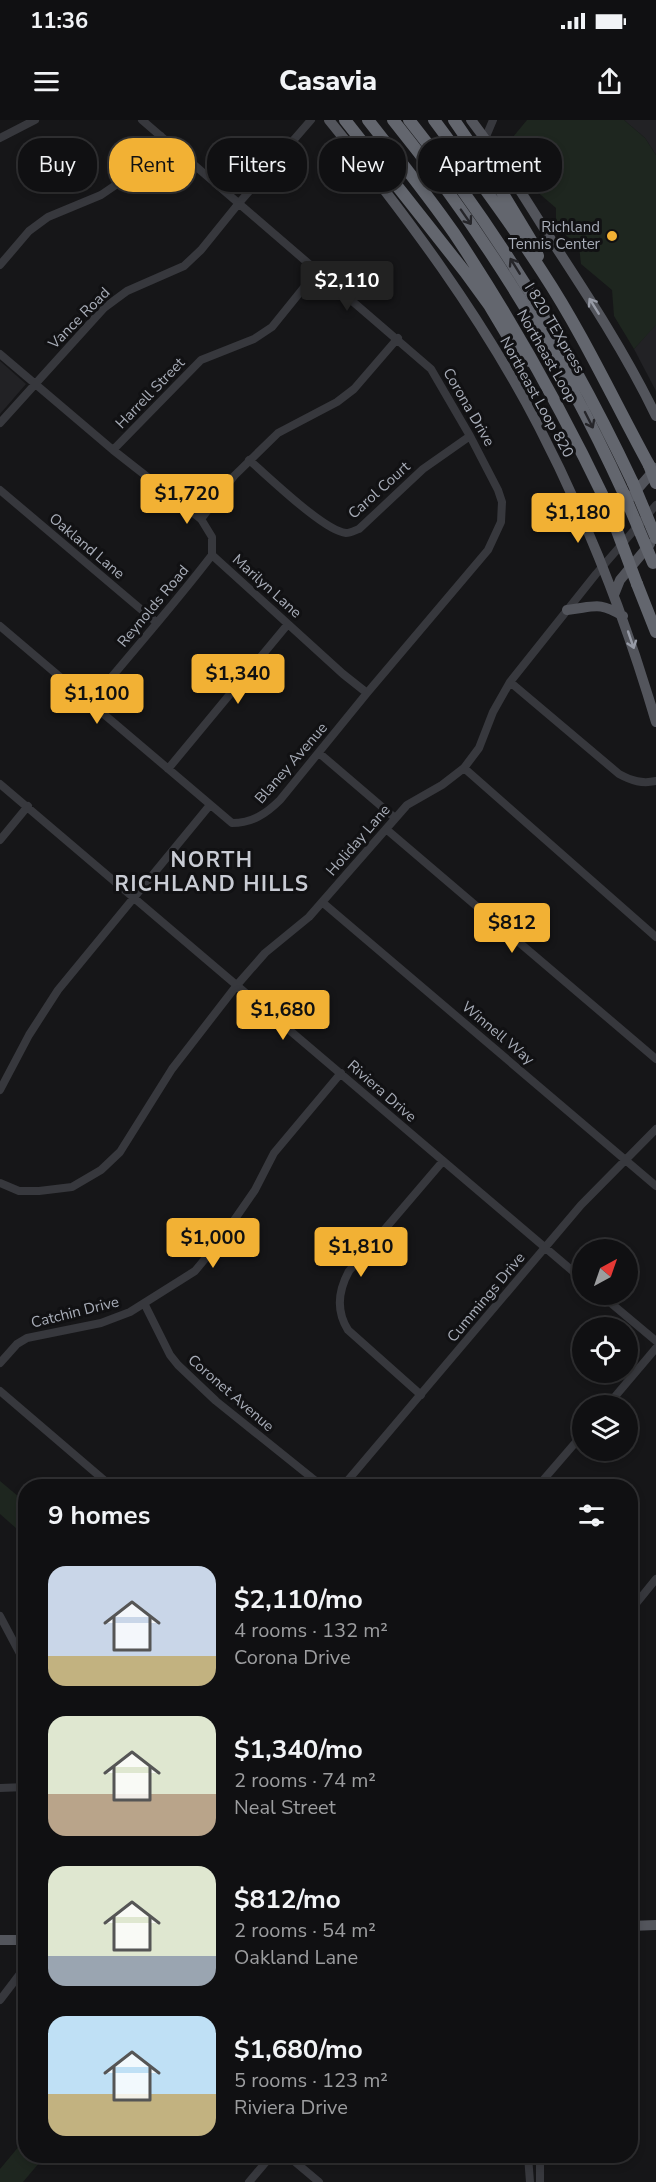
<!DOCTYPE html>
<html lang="en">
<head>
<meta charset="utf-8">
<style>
	:root { --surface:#101012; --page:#19191b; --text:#f1f3f6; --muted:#9c9d9f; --line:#303032; --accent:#f2b134 }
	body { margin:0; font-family:"Nunito Sans",sans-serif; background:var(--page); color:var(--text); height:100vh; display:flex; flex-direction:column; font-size:22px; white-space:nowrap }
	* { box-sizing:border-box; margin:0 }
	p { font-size:20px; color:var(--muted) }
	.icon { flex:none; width:33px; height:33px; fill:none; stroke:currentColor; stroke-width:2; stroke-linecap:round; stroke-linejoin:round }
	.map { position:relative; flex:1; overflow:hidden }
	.details { position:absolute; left:18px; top:1359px; width:620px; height:684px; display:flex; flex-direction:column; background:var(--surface); border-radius:24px; box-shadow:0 3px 9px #0003,0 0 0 2px var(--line) }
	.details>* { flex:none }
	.top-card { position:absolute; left:18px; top:18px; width:621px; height:54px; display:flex; gap:12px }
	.needle { width:39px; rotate:40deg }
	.buttons { position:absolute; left:572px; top:1119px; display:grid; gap:12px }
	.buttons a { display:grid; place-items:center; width:66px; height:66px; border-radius:50%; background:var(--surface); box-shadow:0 3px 9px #0003,0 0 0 2px var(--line); font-size:30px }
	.price { position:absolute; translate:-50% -51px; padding:0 14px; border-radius:6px; background:var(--accent); color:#111; font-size:20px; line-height:39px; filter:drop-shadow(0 2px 3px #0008) }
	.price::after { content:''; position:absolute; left:50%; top:36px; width:18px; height:14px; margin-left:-9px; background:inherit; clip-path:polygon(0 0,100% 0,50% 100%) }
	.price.current { background:#222; color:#fff }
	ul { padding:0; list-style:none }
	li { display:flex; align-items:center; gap:18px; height:150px; padding:0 30px }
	li span { display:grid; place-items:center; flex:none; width:168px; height:120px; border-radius:18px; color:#555 }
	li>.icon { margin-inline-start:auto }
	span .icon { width:72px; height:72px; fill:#fffc; stroke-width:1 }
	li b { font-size:26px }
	h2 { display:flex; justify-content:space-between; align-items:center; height:72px; padding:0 30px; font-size:26px }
	.tag { padding:0 21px; border-radius:24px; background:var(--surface); box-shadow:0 3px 9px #0003,0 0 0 2px var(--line); font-size:21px; line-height:54px }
	.tag.current { background:var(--accent); color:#111 }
	.status { display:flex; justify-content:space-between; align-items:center; height:42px; padding:0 30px; background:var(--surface); direction:ltr }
	.status svg { height:16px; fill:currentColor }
	header { display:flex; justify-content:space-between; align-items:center; height:78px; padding:0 30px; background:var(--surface); font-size:27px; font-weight:800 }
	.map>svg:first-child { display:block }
	.built { fill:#222225 }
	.green { fill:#1e261f }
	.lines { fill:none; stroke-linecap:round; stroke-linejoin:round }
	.minor { stroke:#37383d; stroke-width:8 }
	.major { stroke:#53555c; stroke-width:10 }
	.highway { stroke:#63666e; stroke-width:12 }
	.highway-bridge { stroke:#63666e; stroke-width:12 }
	.oneway { stroke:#26262a }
	.oneway2 { stroke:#979ba6 }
	.poi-dot { fill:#f2b134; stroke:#111113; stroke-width:2 }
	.labels { text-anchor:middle; stroke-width:6; stroke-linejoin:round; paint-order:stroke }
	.poi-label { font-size:15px; fill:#a8adb8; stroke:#111113; text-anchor:end }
	.street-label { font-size:15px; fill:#a8adb8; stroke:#111113 }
	.district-label { font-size:21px; font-weight:bold; letter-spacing:1.5px; fill:#c9ccd4; stroke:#111113 }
</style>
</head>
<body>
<div class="status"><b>11:36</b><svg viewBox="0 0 49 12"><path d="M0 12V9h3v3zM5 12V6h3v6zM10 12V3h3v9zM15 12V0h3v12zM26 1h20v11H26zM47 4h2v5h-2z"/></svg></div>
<header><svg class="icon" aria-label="menu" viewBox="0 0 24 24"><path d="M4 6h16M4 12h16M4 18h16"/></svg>Casavia<svg class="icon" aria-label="share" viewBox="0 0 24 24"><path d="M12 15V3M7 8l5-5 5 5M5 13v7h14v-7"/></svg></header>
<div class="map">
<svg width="656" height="2062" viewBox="0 0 656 2062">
	<rect width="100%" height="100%" fill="#161618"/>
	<path class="built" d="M624,0H656V35L645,18Z
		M656,204V271L634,229Z
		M0,241L26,264L0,294Z"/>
	<path class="green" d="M527,0H624L645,18L656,35V205L634,229L614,196L612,170L581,144L579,126L556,107V88L534,69L531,50L508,31V23Z
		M0,1361L25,1382V1416L0,1394Z
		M25,2019L26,2036H45L23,2062H0V2049Z"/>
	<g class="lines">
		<path class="minor" d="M0,18L35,0
			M485,19L493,0
			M0,145L29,111L48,97L101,75L123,60L161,16
			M0,234L113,330L201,399L212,417V435L343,554L367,573
			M0,303L104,188L127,171L184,146L201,130L239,83L311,0
			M113,330L201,240L254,219L272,207L318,150
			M249,340C268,356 324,411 346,413C350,413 356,410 359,409L423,349L470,316
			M0,370L156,502
			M201,399L234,356L278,313L337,282L354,269L398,218
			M0,506L232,703C252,703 266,694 280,680L367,573L488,430L501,402L502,382L498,370L470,316L431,249L142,0
			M510,562L619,654C632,661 642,664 656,661
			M90,583C131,533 173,486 212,435
			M319,633L395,698
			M464,648L656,817
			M168,649L288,504
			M0,664L582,1159
			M386,709L656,939
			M0,720L28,686
			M322,782L656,1066
			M0,970L29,915L58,870L210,685
			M0,1063L19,1071H39L72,1067L101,1050L120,1032L172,949L237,865L265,833L309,797L407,685L442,665L464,648L479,628L493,592L510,562L596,454L656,385
			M600,1174L656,1221
			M144,1183L170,1235L178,1245L216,1281L322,1366
			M0,1243L17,1224L27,1218L101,1203L130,1192L195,1151L219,1122L255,1070L274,1033L341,953
			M0,1271L111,1366
			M421,1275L348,1210C336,1191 338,1171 349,1151L443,1041
			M607,1286L656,1228
			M343,1366L581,1085L656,1009
			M538,1366L582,1315
			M630,1491L656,1459
			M0,1496L26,1545
			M0,1668L26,1667
			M0,1880L26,1846
			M288,2036L319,2062
			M528,2036L530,2062
			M540,2036V2062
			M249,2062L271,2036"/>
		<path class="major" d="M329,0C407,96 482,197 539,307C588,402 626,500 656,602
			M471,0C500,38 525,78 550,118C588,176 626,234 656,296
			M579,391C591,397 600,402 613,397L656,348
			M614,475L620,460L650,424
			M567,490C595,487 598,481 623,496
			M630,1806L656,1805
			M0,1820H26"/>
		<path class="highway" d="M345,0L465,152L489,185L516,230L530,241
			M368,0C397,37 427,74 454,113C512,200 562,290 607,384
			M393,0C486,115 563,240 624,374
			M409,0C499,112 572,234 633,363
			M434,0C471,50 509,100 543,153C583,214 614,281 649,345
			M454,0L491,54L534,125L538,136
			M637,464L656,512"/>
		<path class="highway-bridge" d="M649,345L656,363
			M633,363L656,418
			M624,374L653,443
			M607,384L637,464"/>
	</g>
	<defs><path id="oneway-shaft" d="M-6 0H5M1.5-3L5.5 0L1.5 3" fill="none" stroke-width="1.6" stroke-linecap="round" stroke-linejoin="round" transform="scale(1.5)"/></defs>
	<g class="oneway">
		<use href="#oneway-shaft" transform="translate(466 97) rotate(55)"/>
		<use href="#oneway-shaft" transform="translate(515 146) rotate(-122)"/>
		<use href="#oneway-shaft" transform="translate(589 300) rotate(63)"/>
	</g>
	<g class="oneway2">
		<use href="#oneway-shaft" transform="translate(594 186) rotate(-122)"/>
		<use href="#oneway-shaft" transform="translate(631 520) rotate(71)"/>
	</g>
	<circle class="poi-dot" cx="612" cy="116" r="6"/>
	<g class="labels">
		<g class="poi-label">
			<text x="600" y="112">Richland<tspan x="600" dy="17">Tennis Center</tspan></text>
		</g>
		<g class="street-label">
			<text transform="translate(79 198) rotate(-45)" y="5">Vance Road</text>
			<text transform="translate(555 208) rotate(59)" y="5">I 820 TEXpress</text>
			<text transform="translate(547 236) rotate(60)" y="5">Northeast Loop</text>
			<text transform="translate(150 273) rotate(-46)" y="5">Harrell Street</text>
			<text transform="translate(537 277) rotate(61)" y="5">Northeast Loop 820</text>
			<text transform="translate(469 287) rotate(60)" y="5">Corona Drive</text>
			<text transform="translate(379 370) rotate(-42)" y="5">Carol Court</text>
			<text transform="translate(87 426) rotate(40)" y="5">Oakland Lane</text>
			<text transform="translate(267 466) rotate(42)" y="5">Marilyn Lane</text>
			<text transform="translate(153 486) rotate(-50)" y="5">Reynolds Road</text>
			<text transform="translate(291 643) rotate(-49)" y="5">Blaney Avenue</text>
			<text transform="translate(358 720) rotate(-49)" y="5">Holiday Lane</text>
			<text transform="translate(498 913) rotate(40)" y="5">Winnell Way</text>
			<text transform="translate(382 971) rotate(41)" y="5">Riviera Drive</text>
			<text transform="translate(486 1177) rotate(-50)" y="5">Cummings Drive</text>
			<text transform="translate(75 1192) rotate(-14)" y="5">Catchin Drive</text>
			<text transform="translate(231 1273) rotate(41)" y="5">Coronet Avenue</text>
		</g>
		<g class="district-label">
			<text x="212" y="747">NORTH<tspan x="212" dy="24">RICHLAND HILLS</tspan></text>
		</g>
	</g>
</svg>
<div class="buttons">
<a><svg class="needle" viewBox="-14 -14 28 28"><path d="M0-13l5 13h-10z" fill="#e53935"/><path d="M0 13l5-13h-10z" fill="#9c9d9f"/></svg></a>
<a><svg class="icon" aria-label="locate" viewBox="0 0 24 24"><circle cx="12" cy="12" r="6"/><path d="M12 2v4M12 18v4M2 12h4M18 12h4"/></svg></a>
<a><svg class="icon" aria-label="layers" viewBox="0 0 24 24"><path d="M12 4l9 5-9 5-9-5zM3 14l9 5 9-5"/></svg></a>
</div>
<b class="price current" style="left:347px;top:192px">$2,110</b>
<b class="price" style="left:187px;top:405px">$1,720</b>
<b class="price" style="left:578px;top:424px">$1,180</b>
<b class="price" style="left:238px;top:585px">$1,340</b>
<b class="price" style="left:97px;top:605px">$1,100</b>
<b class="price" style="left:512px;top:834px">$812</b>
<b class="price" style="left:283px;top:921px">$1,680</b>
<b class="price" style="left:213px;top:1149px">$1,000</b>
<b class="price" style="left:361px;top:1158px">$1,810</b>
<div class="top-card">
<a class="tag">Buy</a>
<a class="tag current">Rent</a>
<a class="tag">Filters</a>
<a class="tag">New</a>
<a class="tag">Apartment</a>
</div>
<section class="details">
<h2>9 homes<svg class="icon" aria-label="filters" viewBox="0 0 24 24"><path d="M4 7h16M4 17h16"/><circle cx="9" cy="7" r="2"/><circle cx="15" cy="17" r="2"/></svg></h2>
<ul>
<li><span style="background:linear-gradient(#c9d6e8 75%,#c2b280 0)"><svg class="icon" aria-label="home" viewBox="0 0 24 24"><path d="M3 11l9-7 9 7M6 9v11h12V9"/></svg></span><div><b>$2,110/mo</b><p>4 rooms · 132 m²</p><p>Corona Drive</p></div></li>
<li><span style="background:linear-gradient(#dfe7d0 65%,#b9a48a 0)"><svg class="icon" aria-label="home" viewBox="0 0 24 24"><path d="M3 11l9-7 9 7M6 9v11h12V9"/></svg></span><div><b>$1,340/mo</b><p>2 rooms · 74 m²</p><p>Neal Street</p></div></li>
<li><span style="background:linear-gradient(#dfe7d0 75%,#9aa5b1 0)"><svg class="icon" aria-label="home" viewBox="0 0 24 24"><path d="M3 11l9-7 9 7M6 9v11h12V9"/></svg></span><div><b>$812/mo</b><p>2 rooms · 54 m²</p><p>Oakland Lane</p></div></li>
<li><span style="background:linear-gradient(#bfe0f5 65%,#c2b280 0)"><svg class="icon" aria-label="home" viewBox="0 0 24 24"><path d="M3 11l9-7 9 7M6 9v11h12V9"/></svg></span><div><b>$1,680/mo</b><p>5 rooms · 123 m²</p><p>Riviera Drive</p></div></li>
</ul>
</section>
</div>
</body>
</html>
